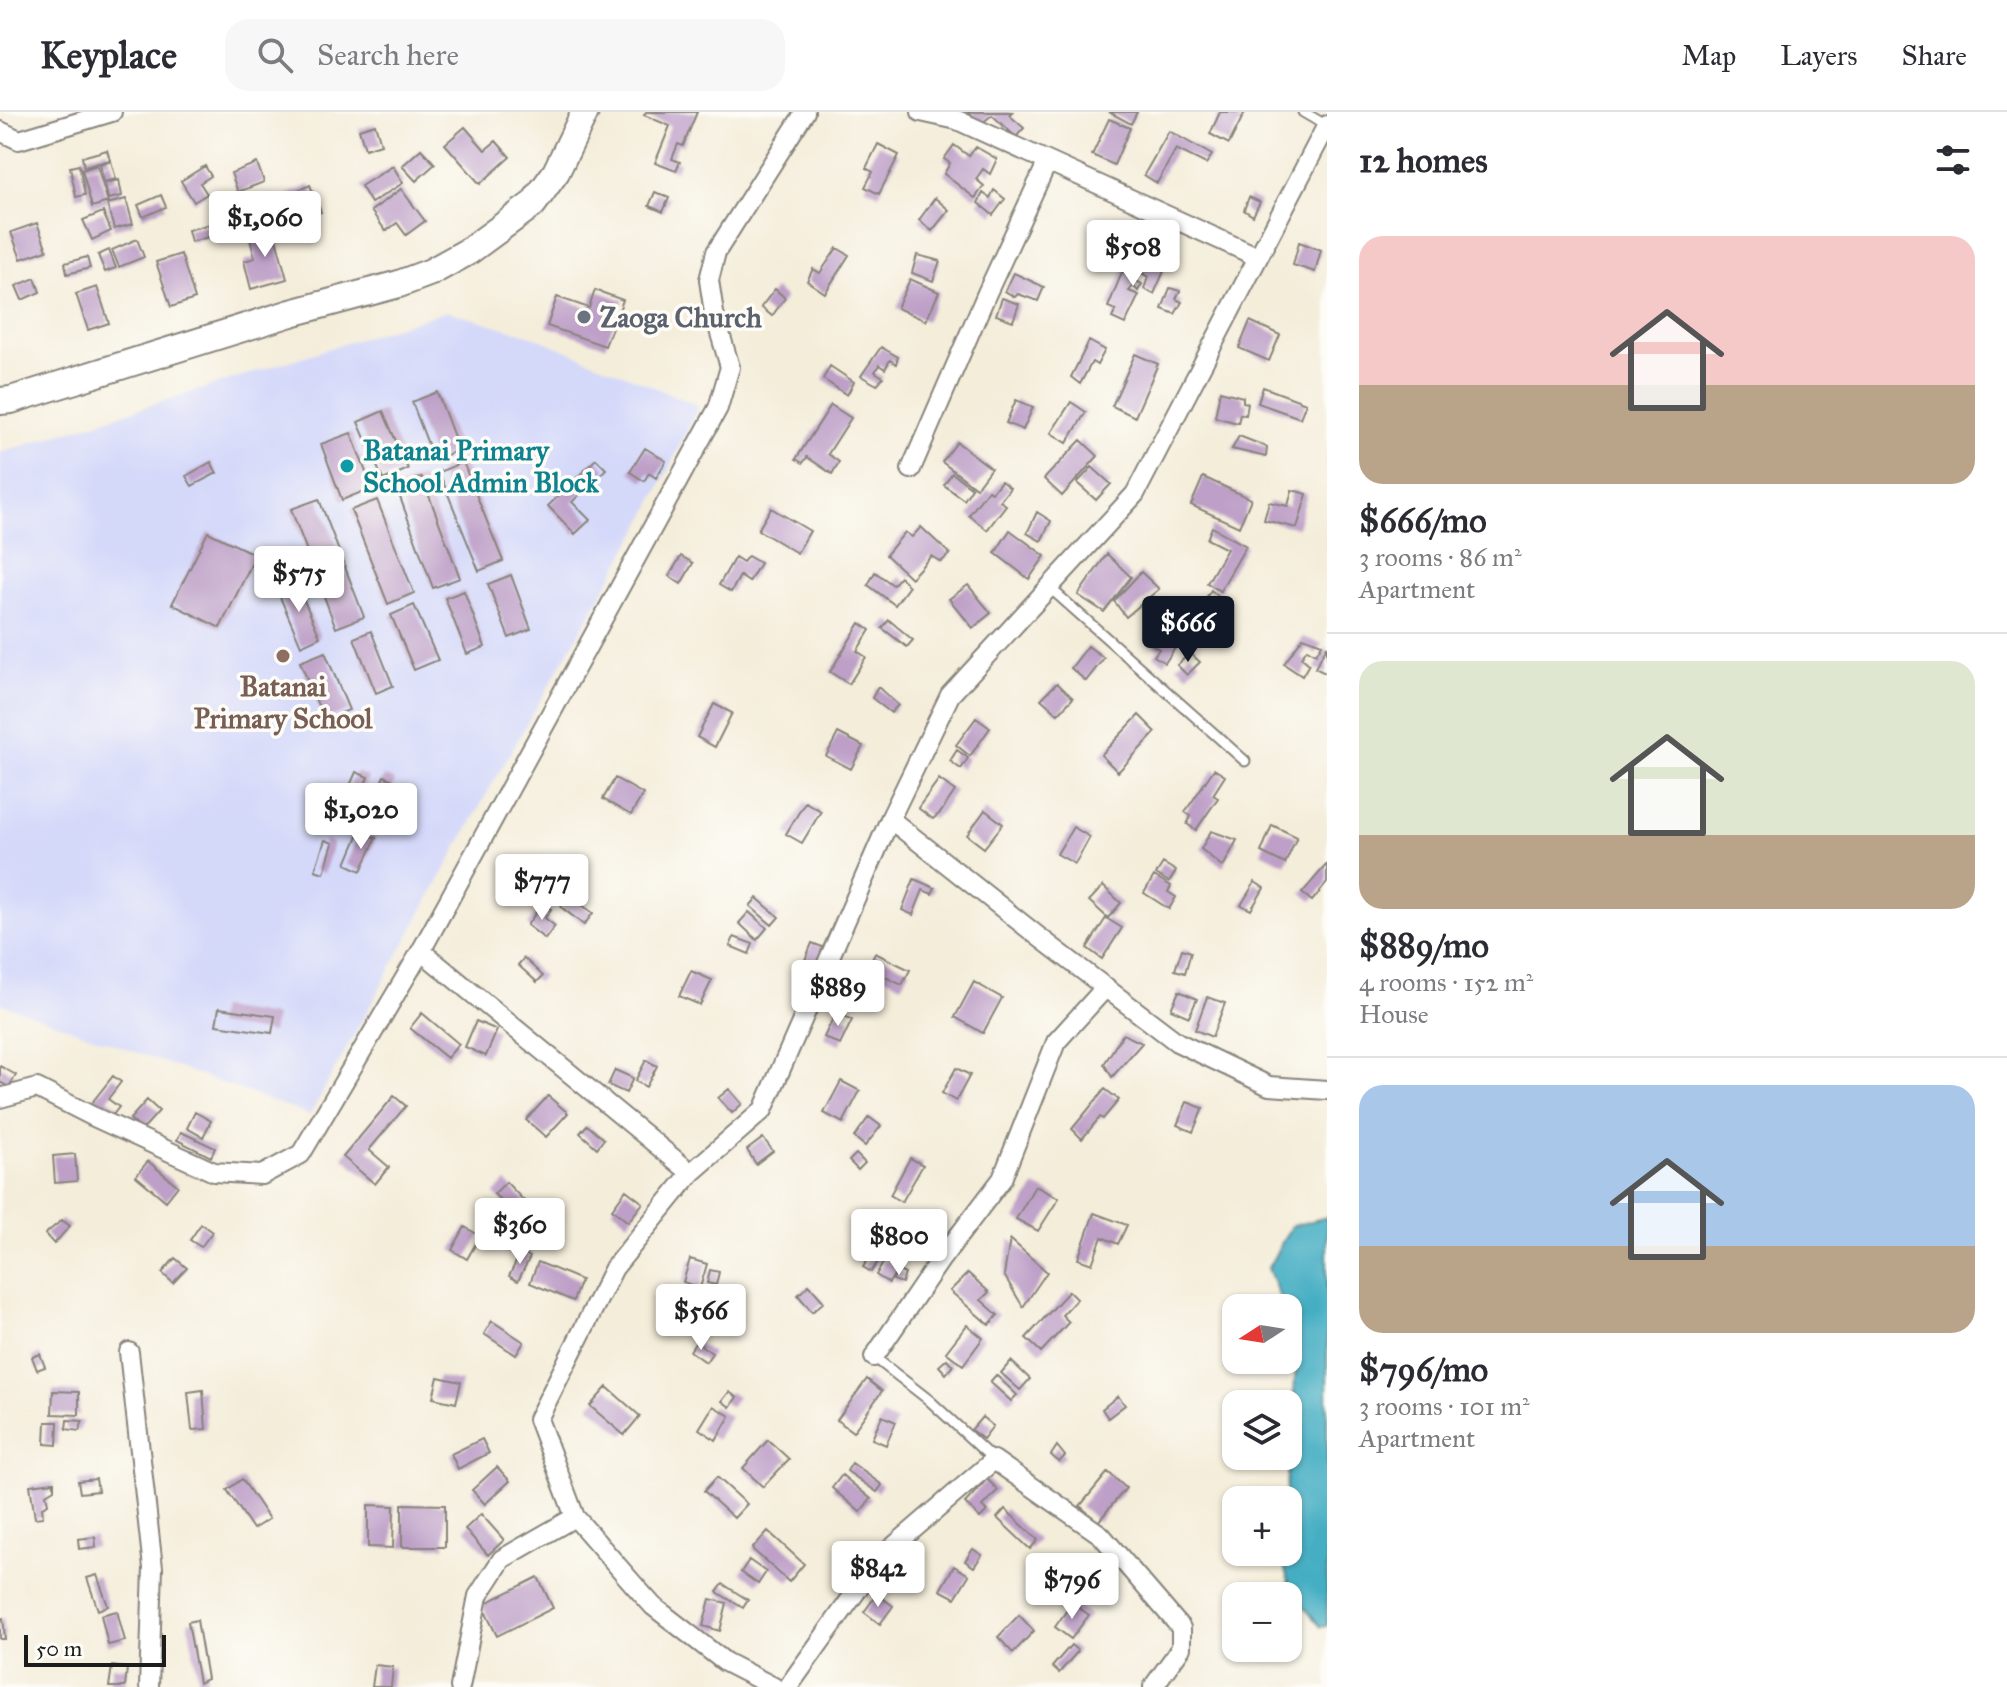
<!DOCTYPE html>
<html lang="en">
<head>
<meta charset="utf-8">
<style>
	:root { --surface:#fff; --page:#f7f7f7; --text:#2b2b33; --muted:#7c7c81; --line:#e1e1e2; --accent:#111827 }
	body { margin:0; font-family:"IM FELL Great Primer",serif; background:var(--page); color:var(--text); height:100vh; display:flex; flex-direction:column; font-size:30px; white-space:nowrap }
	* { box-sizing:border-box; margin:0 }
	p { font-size:26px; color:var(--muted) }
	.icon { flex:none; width:44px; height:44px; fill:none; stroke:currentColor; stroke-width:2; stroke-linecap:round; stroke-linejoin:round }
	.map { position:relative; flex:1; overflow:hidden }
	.details { display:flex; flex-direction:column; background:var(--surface); width:680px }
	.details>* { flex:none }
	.needle { width:52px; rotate:258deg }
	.fabs { position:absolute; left:1222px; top:1182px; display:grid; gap:16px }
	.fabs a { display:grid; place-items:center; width:80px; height:80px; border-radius:16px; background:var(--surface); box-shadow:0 2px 6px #0004; font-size:40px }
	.scale { position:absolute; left:24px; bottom:20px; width:142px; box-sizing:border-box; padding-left:8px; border:4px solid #1c1c1c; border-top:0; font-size:22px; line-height:28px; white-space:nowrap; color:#1c1c1c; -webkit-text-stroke:6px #fdfcf7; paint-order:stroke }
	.price { position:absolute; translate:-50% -68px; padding:0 18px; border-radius:8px; background:#fff; color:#222; font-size:26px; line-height:52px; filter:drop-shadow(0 2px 4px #0008) }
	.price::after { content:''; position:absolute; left:50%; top:48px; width:24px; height:18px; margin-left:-12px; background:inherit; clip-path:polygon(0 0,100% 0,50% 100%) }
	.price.active { background:var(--accent); color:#fff }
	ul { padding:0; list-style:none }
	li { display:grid; align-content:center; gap:16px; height:424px; padding:0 32px }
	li+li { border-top:2px solid var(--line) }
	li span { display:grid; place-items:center; height:248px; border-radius:24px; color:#555 }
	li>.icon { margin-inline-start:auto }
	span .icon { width:144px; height:144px; fill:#fffc; stroke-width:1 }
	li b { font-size:34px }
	h2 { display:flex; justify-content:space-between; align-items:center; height:96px; padding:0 32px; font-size:34px }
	header { display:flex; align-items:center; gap:48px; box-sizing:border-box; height:112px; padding:0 40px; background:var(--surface); border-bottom:2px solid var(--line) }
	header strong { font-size:38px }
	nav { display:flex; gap:44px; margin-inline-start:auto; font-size:28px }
	.search { width:560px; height:72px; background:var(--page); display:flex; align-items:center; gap:20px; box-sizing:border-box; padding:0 28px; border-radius:24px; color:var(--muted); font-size:30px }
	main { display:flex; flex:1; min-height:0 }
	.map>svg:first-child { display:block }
	.built { fill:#d4d8f9 }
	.water { fill:#44aec3; stroke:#306570; stroke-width:2 }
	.building { fill:#bd9fc7 }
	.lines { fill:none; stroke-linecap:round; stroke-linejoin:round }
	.lane-casing { stroke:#88847b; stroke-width:13 }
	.street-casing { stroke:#88847b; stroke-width:22 }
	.secondary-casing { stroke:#88847b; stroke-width:30 }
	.lane { stroke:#fff; stroke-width:9 }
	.street { stroke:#fff; stroke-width:18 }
	.secondary { stroke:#fff; stroke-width:26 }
	.worship-dot { fill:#6b7280; stroke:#fdfcf7; stroke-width:3 }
	.culture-dot { fill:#0f9aa8; stroke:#fdfcf7; stroke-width:3 }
	.education-dot { fill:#8d6e63; stroke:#fdfcf7; stroke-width:3 }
	.labels { text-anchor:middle; stroke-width:7; stroke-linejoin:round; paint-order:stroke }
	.worship-label { font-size:28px; font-weight:bold; fill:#5b616d; stroke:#fdfcf7; text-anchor:start }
	.culture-label { font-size:28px; font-weight:bold; fill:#0d838f; stroke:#fdfcf7; text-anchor:start }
	.education-label { font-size:28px; font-weight:bold; fill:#785e54; stroke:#fdfcf7 }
</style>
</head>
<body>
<header>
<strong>Keyplace</strong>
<div class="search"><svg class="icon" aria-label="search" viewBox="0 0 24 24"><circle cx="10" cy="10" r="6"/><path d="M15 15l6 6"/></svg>Search here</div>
<nav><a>Map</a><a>Layers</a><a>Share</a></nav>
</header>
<main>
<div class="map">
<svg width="1327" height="1575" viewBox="0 0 1327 1575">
	<rect width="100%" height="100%" fill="#fdfcf7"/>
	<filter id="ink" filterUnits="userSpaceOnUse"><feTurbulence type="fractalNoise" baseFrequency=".0125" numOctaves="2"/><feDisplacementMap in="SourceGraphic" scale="16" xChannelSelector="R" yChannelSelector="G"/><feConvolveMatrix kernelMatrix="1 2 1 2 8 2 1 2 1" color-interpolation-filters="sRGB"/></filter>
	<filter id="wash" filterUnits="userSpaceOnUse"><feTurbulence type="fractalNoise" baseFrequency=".006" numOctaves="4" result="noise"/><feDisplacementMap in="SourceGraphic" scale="32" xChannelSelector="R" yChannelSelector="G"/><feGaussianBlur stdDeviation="1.8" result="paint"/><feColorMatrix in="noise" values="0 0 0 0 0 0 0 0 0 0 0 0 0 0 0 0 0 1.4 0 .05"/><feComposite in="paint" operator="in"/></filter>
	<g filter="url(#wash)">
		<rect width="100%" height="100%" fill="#f4edda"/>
		<path class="built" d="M447,199L532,224L699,294L643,410L489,678L310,1003L0,891V341Z"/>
		<path class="water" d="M1327,1105V1514L1321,1515L1292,1481L1280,1441L1288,1440V1388H1285L1298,1231L1288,1206V1196H1284L1268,1156L1291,1114Z"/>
		<g id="blocks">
			<path class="building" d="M646,0H697L683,34L678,32L672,47L680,50L676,59L655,51L670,14L644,3Z
				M968,0H1012L1009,3L1024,16L1016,25L992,3L981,12Z
				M1109,0H1137L1131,12Z
				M1220,0H1245L1229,32L1210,22Z
				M1109,7L1130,16L1114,53L1092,43Z
				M375,12L381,32L365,37L359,17Z
				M465,15L485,38L496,29L510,45L480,72L445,32Z
				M1169,19L1212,43L1206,52L1176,37L1157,71L1144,63Z
				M878,32L899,43L879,82L865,75L873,60L866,56Z
				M954,33L969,44L976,35L997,47L990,62L983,57L976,67L984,74L975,86L944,62L950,51L944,47Z
				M421,37L435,52L416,69L402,54Z
				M107,38L110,48L84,55L82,45Z
				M111,49L116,67L104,70L100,53Z
				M257,51L264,70L238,80L231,61Z
				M79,53L85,83L76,85L70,55Z
				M97,53L108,90L92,95L82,58Z
				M205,54L211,64L200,71L207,82L194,90L181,69Z
				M393,54L403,71L371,91L361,74Z
				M119,68L122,84L108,87L105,71Z
				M310,73L321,100L309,105L304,93L290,98L284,84Z
				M401,77L425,109L406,123L397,111L386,119L371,99Z
				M994,78L1005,87L993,103L978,91L983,81L990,86Z
				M655,80L669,86L663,100L649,94Z
				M161,83L166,95L143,105L138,93Z
				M1249,85L1260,90L1253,104L1244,98Z
				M935,86L949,98L932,119L919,108Z
				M126,87L133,112L114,117L107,92Z
				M268,96L272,108L237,117L234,105Z
				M103,100L111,119L92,128L83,108Z
				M222,109L226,120L191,130L188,118Z
				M37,111L47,138L21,147L11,120Z
				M272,112L287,167L251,177L244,149L255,146L248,119Z
				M137,127L144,145L119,155L112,138Z
				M1299,130L1321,138L1315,160L1293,153Z
				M837,136L849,143L825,181L807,169L813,157L820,161Z
				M109,138L116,156L105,160L98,143Z
				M181,142L195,187L171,195L156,150Z
				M917,143L940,149L933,169L912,161Z
				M87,145L90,156L67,162L65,151Z
				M1139,146L1164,159L1154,182L1144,177L1148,165L1139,159L1135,168L1142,172L1138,179L1133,174L1129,179L1139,183L1125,212L1112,206L1116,198L1108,195L1123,158L1127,152L1135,155Z
				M1014,161L1044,175L1038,189L1018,182L1015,185L1005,179Z
				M35,166L40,180L22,188L16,174Z
				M910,167L939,180L926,209L897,196Z
				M97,175L109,211L88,218L76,182Z
				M1170,176L1180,179L1176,187L1182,190L1175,202L1162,197Z
				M775,177L785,186L772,204L761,195Z
				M595,178L623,188L605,234L547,214L557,185L589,196Z
				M1002,186L1019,192L1013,209L996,203Z
				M1250,209L1280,223L1269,249L1239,236Z
				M1089,229L1105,238L1097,253L1092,250L1080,272L1071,265Z
				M881,235L898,245L896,252L890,248L885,257L879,253L875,260L883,265L877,273L861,264Z
				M1135,242L1158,252L1135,305L1112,294Z
				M830,254L854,270L847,283L823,267Z
				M1263,275L1306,291L1300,306L1258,291Z
				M1220,279L1243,285V290L1248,291L1246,303L1240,302L1238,311L1215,305Z
				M437,280L459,338L434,348L412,290Z
				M1016,288L1033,295L1023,318L1006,311Z
				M1071,290L1086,300L1067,331L1051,321Z
				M831,293L851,306L828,342L839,350L832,362L807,345L803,351L796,347Z
				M383,299L408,357L383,368L358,310Z
				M351,321L372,376L342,388L321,332Z
				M1239,324L1267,335L1266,345L1232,337Z
				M1081,328L1098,344L1062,384L1044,367Z
				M957,330L991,356L976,376L942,350Z
				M645,336L666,349L656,366L649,361L644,369L630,360Z
				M596,347L606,357L572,390L590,408L575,422L548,394Z
				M211,350L217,361L192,374L186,364Z
				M463,350L503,449L479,459L439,360Z
				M1092,355L1111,372L1096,388L1077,371Z
				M952,361L972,376L964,388L944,373Z
				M422,365L460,466L433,476L396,374Z
				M1203,365L1251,387L1239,415L1191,393Z
				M1001,369L1010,376L1000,389L1006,393L987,418L969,403L988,378L992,380Z
				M1292,378L1307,382L1297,416L1264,408L1269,390L1288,394Z
				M319,387L364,505L336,516L291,397Z
				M377,388L414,481L388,492L351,398Z
				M771,396L810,419L797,441L758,418Z
				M1037,400L1051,409L1041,429L1027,421Z
				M921,415L950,442L941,450L931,444L911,466L886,443L905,420L912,425Z
				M1212,415L1246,434L1220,479L1207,471L1227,437L1207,427Z
				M1010,418L1045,444L1029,467L995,441Z
				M208,420L256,443L220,516L172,492Z
				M1107,442L1131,465L1104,500L1078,483Z
				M681,444L693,451L681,472L669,464Z
				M748,444L760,451L749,470L740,464L731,480L719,473L735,445L743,450Z
				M875,460L893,473L900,465L909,474L895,493L868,473Z
				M1141,460L1159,477L1126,505L1114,489Z
				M511,463L531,517L509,526L488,472Z
				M296,470L320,525L301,534L277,478Z
				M968,473L991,501L973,516L949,487Z
				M1211,478L1219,485L1215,492L1206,486Z
				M464,479L485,535L467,542L445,486Z
				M414,493L438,548L414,558L391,503Z
				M889,508L913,528L907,535L882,516Z
				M860,511L870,518L857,539L866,545L849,572L830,560Z
				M371,519L393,574L376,581L354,526Z
				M1170,520L1181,527L1165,551L1154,544L1159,537L1151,532L1158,523L1166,527Z
				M1303,525L1322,532L1316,542L1307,537L1301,545L1309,552L1302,564L1284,552Z
				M1088,534L1104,546L1086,569L1071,556Z
				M1327,534V562L1315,556Z
				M325,540L349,598L324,608L300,550Z
				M1190,541L1200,550L1187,563L1177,553Z
				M1057,571L1073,586L1058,602L1041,587Z
				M878,575L898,593L891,601L872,586Z
				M714,592L732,601L715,635L697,625Z
				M1139,603L1156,620L1118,660L1101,643Z
				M976,606L990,616L970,644L956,633Z
				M838,621L863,634L851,657L826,644Z
				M957,638L968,646L961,657L950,649Z
				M1214,657L1225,664L1213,683L1218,686L1196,718L1187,712L1191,704L1185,700Z
				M356,660L368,665L353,702L340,696Z
				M384,664L395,669L380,704L368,699Z
				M615,666L643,682L631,703L603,687Z
				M939,667L955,679L941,700L933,707L918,696Z
				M805,690L821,699L802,731L786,722Z
				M985,698L1003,712L984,736L967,723Z
				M1272,713L1297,725L1285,752L1261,740Z
				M1073,715L1090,725L1075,752L1057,742Z
				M360,719L376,726L361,759L346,752Z
				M1211,719L1237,728L1223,755L1201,737Z
				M325,728L333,731L324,761L315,758Z
				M1163,751L1176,759L1169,770L1156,762Z
				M1327,752V771L1312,789L1302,781Z
				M1154,764L1171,774L1168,780L1176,785L1169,797L1144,781Z
				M914,767L935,776L932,782L923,778L913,803L902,798Z
				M1255,770L1264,776L1251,798L1241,793Z
				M1103,774L1121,791L1108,806L1089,789Z
				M569,784L593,801L584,813L561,795Z
				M757,786L779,805L772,813L750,794Z
				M543,791L551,797L545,806L555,814L545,827L527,813Z
				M749,800L767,816L757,828L739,811Z
				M1106,806L1122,816L1102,847L1087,836Z
				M734,825L753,832L749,842L730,834Z
				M812,831L825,836L809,875L796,870Z
				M1182,837L1191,840L1185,861L1175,858Z
				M875,841L910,858L902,873L868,857Z
				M524,846L543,864L537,870L518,853Z
				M691,859L712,868L700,893L679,884Z
				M974,870L1002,886L983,921L955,905Z
				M1179,879L1197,887L1189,905L1171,897Z
				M1207,885L1225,891L1212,925L1195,918Z
				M219,896L275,904L272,921L216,913Z
				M836,900L852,908L840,933L824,925Z
				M422,901L459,932L447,946L410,916Z
				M476,909L497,918L486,944L465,935Z
				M1123,922L1142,931L1112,965L1104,952Z
				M646,948L657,954L646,975L635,969Z
				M0,954L16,963L9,975L0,970Z
				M956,956L970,963L956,989L942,981Z
				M615,958L633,966L626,981L608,973Z
				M113,964L121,970L108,987L119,995L109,1008L90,993Z
				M841,969L860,979L843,1011L824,1001Z
				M729,977L742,992L732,1001L718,986Z
				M1105,977L1119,988L1103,1007L1100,1005L1082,1027L1072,1017Z
				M394,984L406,994L369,1038L389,1055L375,1072L343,1045Z
				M548,984L568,1001L546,1025L526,1008Z
				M147,988L159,999L142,1018L130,1007Z
				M1187,990L1203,996L1193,1020L1177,1013Z
				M195,1000L211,1009L203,1025L187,1016Z
				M869,1005L881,1014L865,1034L854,1025Z
				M587,1013L604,1027L597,1036L580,1021Z
				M181,1020L215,1036L211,1045L177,1028Z
				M763,1026L773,1039L756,1052L747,1038Z
				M75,1042L77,1069L55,1071L53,1044Z
				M856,1042L865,1051L858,1058L849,1049Z
				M910,1046L923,1053L902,1090L890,1083Z
				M148,1049L178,1074L166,1089L136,1064Z
				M506,1070L529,1094L518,1105L494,1082Z
				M1035,1074L1059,1086L1038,1119L1016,1107Z
				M626,1078L643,1091L628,1110L612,1097Z
				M1094,1101L1127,1113L1118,1132L1102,1125L1092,1152L1078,1147Z
				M62,1108L70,1114L54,1132L45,1122Z
				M201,1112L212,1120L201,1135L190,1128Z
				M465,1115L480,1124L467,1147L452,1138Z
				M1010,1127L1047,1160L1023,1195L1004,1163Z
				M876,1136L884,1141L871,1160L863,1155Z
				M521,1140L530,1145L518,1169L509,1164Z
				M175,1146L187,1156L173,1171L162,1161Z
				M690,1147L707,1152L700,1176L683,1170Z
				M885,1148L898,1156L889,1171L876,1163Z
				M538,1150L581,1168L573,1189L530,1171Z
				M710,1158L719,1160L716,1173L707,1171Z
				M897,1158L905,1162L902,1171L893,1168Z
				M968,1161L989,1180L981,1188L998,1203L989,1213L950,1179Z
				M809,1173L824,1190L812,1200L798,1183Z
				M1069,1179L1077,1187L1062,1203L1069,1210L1041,1240L1026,1226Z
				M492,1209L524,1230L516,1243L484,1222Z
				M967,1213L983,1226L963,1253L946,1240Z
				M696,1230L712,1241L706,1250L690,1239Z
				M40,1242L45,1255L37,1258L32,1245Z
				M947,1247L953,1254L946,1262L939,1254Z
				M1011,1249L1030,1267L1020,1278L1001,1261Z
				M996,1263L1017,1283L1011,1289L990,1270Z
				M438,1265L461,1270L456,1291L433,1286Z
				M867,1267L882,1279L853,1320L837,1308Z
				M607,1275L640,1304L624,1323L590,1294Z
				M203,1278L206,1317L192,1318L188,1280Z
				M53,1279L79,1280V1303L52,1302Z
				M729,1280L737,1285L730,1295L722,1289Z
				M1118,1284L1125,1293L1108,1306L1102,1297Z
				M713,1294L730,1304L716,1328L699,1317Z
				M882,1304L896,1310L886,1333L872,1327Z
				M982,1305L993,1314L983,1327L971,1318Z
				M67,1308L83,1309L79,1319L66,1317Z
				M46,1310H58L57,1333L45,1332Z
				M482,1327L489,1341L458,1357L451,1342Z
				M768,1328L789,1347L763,1375L743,1356Z
				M1057,1334L1065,1344L1059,1350L1051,1343Z
				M852,1351L882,1373L877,1380L847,1359Z
				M497,1355L510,1369L485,1392L472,1378Z
				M1108,1360L1126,1376L1098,1410L1080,1394Z
				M842,1363L871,1387L860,1400L832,1376Z
				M717,1365L747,1392L734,1406L704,1379Z
				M96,1367L98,1379L80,1381L78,1369Z
				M242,1367L269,1407L253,1417L227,1378Z
				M987,1367L998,1378L982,1394L987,1399L980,1406L965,1391Z
				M54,1370V1377L46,1382L48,1392L42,1395L43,1405L35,1406L30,1373Z
				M402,1392L445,1393V1435H402Z
				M368,1393L394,1394L393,1436L368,1435Z
				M1005,1397L1038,1428L1030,1437L997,1406Z
				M481,1402L504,1428L488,1443L465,1417Z
				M768,1419L804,1452L789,1470L752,1437Z
				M95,1425L96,1435L79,1437L78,1427Z
				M973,1437L982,1443L974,1455L965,1449Z
				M749,1448L766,1460L758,1472L741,1460Z
				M954,1454L969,1463L955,1486L940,1478Z
				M97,1463L108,1494L98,1498L87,1466Z
				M538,1465L553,1496L497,1524L482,1493Z
				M723,1472L748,1488L743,1496L717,1480Z
				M877,1482L893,1494L880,1512L864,1500Z
				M710,1487L727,1491L720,1519L703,1514Z
				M1072,1491L1089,1503L1071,1527L1055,1515Z
				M117,1499L125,1529L108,1533L101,1503Z
				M1019,1503L1034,1519L1013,1541L998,1525Z
				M3,1506L5,1527H0V1507Z
				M197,1508L207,1567L199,1571L188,1510Z
				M1071,1533L1078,1539L1059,1561L1052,1555Z
				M375,1553L393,1555L391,1575H372Z
				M112,1554L127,1556L125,1575H109Z"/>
		</g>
	</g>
	<g filter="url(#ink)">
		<use href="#blocks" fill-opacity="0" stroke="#88847b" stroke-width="2"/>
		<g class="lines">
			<g class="lane-casing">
				<path id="lane" d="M1303,0L1327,14
					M1049,475L1245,649
					M874,1245L929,1288L994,1348"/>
			</g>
			<g class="street-casing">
				<path id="street" d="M921,0L957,8L1258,145
					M0,19L19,28L112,0
					M911,357L987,181L1047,51
					M890,707L1039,825L1177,930L1269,974L1327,978
					M421,839L691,1061
					M0,986L37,976L92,1004L214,1060L262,1063L301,1042L421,839L718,296L730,255L714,201L709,168L716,140L805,0
					M129,1240L153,1456L149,1575
					M874,1245L941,1147L1002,1067L1056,930L1106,875
					M460,1575L478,1484L502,1447L575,1405
					M774,1575L725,1550L653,1494L635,1474L575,1405L538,1307L614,1156L691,1061L763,998L890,707L950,583L1135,382L1327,13
					M788,1575L880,1446L994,1348L1101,1423L1181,1516V1536L1153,1575"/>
			</g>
			<g class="secondary-casing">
				<path id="secondary" d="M0,289L11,288L291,201L399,172L431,160L469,139L533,92L556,60L585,0"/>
			</g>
			<use href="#lane" class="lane"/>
			<use href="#street" class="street"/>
			<use href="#secondary" class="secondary"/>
		</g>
	</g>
	<circle class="worship-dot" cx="584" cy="205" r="8"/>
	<circle class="culture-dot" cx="347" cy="354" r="8"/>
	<circle class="education-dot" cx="283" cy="544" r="8"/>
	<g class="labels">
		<g class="worship-label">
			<text x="600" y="215">Zaoga Church</text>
		</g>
		<g class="culture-label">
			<text x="363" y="348">Batanai Primary<tspan x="363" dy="32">School Admin Block</tspan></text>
		</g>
		<g class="education-label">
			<text x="283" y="584">Batanai<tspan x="283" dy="32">Primary School</tspan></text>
		</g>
	</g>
</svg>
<div class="fabs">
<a><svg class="needle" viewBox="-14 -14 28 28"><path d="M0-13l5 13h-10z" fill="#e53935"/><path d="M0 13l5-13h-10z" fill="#7c7c81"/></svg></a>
<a><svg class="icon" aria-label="layers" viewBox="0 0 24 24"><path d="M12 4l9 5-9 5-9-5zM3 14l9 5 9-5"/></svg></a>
<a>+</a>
<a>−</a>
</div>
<div class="scale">50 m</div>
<b class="price" style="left:265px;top:147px">$1,060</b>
<b class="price" style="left:1133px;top:176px">$508</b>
<b class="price" style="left:299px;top:502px">$575</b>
<b class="price active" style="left:1188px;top:552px">$666</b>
<b class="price" style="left:361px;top:739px">$1,020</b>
<b class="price" style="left:542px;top:810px">$777</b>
<b class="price" style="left:838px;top:916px">$889</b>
<b class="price" style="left:520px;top:1154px">$360</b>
<b class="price" style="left:899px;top:1165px">$800</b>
<b class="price" style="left:701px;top:1240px">$566</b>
<b class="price" style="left:878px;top:1497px">$842</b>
<b class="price" style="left:1072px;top:1509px">$796</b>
</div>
<section class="details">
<h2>12 homes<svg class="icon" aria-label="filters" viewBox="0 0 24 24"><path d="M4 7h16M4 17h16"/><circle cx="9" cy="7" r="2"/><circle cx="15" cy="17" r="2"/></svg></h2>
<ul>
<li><span style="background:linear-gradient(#f6c9c9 60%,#b9a48a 0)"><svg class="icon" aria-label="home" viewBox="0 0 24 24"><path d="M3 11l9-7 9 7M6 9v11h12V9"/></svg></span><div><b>$666/mo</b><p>3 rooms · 86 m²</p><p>Apartment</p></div></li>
<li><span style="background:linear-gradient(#dfe7d0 70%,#b9a48a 0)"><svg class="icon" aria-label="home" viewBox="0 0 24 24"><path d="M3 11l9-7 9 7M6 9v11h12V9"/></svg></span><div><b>$889/mo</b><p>4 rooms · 152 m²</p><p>House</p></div></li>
<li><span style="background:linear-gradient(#a9c7e8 65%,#b9a48a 0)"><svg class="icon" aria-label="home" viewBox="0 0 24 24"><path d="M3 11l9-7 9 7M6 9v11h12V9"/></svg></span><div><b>$796/mo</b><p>3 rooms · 101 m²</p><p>Apartment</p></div></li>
</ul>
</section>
</main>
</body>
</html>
